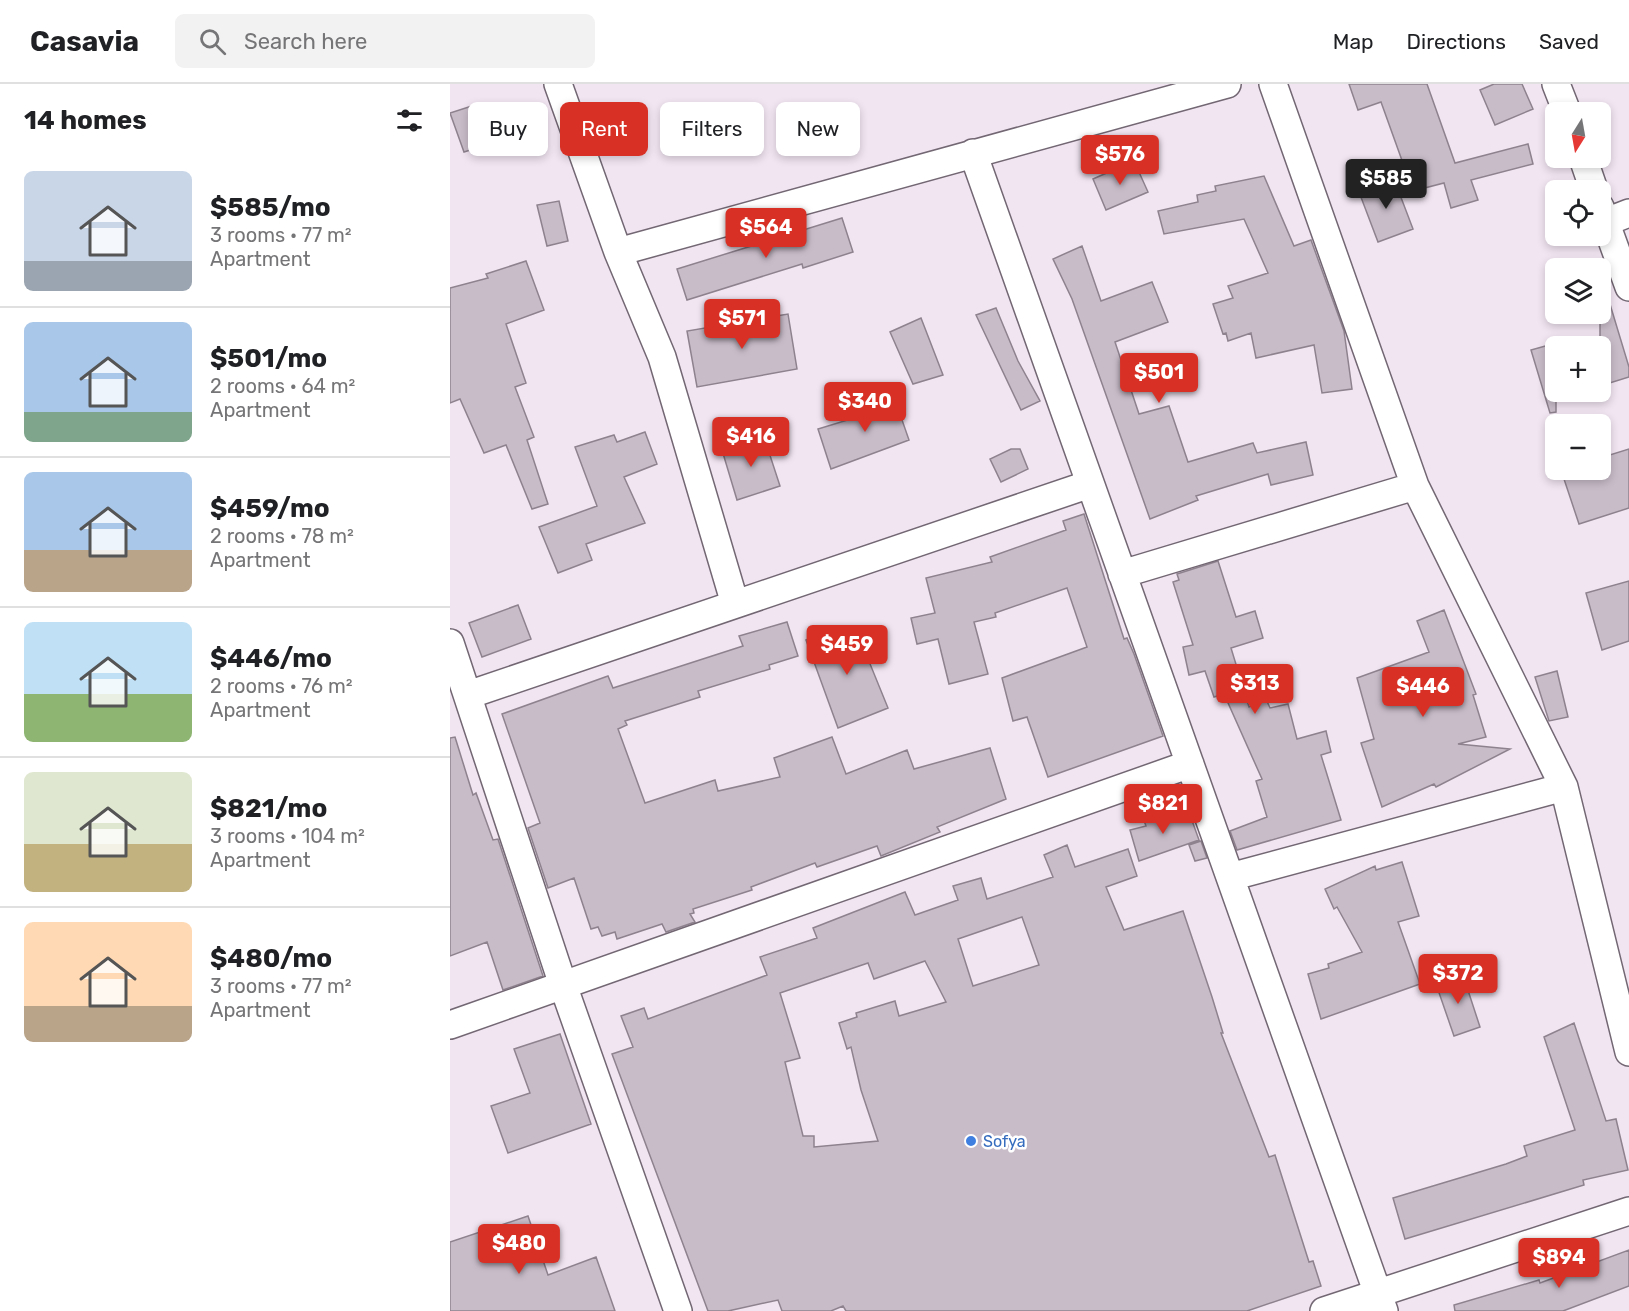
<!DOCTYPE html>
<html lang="en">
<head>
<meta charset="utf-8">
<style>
	:root { --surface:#fff; --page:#f2f2f2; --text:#202124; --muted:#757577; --line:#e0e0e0; --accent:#d93025 }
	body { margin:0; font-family:Rubik,sans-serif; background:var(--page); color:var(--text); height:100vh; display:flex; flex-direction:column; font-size:22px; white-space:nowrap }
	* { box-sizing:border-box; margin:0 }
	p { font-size:20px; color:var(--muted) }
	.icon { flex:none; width:33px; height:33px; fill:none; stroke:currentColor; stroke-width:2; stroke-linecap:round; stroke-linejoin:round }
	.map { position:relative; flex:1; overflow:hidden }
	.panel { display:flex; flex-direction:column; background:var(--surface); width:450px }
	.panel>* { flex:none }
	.hud { position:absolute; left:18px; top:18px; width:570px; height:54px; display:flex; gap:12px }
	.needle { width:39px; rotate:191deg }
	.tools { position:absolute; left:1095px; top:18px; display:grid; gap:12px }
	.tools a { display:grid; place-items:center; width:66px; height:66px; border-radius:9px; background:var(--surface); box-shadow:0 3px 9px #0003; font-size:30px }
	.price { position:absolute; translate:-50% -51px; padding:0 14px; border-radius:6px; background:var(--accent); color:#fff; font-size:20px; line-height:39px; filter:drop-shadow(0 2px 3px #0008) }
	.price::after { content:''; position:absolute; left:50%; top:36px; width:18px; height:14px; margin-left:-9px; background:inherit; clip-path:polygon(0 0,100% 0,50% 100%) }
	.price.selected { background:#222; color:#fff }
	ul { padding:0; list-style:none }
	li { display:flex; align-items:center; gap:18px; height:150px; padding:0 24px }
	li+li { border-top:2px solid var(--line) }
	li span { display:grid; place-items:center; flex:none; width:168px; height:120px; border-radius:9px; color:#555 }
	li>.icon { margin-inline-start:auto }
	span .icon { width:72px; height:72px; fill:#fffc; stroke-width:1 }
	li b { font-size:26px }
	h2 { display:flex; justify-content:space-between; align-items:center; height:72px; padding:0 24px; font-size:26px }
	.pill { padding:0 21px; border-radius:9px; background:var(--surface); box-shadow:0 3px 9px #0003; font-size:21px; line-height:54px }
	.pill.selected { background:var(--accent); color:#fff }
	header { display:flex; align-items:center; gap:36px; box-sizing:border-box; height:84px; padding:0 30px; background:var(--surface); border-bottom:2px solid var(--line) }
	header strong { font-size:28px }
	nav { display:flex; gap:33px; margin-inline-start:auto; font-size:21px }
	.search { width:420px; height:54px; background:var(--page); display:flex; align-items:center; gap:15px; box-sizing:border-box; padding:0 21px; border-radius:9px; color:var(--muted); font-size:22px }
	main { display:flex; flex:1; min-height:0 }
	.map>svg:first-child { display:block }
	.building { fill:#c8bcc9; stroke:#8e828e; stroke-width:1.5; fill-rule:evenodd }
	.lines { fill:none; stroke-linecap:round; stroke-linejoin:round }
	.minor-casing { stroke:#726773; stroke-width:30 }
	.minor { stroke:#fff; stroke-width:27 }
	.shop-dot { fill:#3f7fe0; stroke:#fff; stroke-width:2 }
	.labels { text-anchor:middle; stroke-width:5; stroke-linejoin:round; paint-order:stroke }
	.shop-label { font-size:16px; fill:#366cbe; stroke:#fff; text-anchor:start }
</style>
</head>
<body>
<header>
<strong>Casavia</strong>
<div class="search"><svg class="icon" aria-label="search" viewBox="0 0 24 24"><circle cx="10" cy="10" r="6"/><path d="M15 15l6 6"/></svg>Search here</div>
<nav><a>Map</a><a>Directions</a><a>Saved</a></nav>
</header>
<main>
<section class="panel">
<h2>14 homes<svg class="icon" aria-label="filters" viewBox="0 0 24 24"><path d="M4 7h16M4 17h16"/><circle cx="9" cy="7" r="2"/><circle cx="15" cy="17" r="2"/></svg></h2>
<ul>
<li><span style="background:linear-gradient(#c9d6e8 75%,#9aa5b1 0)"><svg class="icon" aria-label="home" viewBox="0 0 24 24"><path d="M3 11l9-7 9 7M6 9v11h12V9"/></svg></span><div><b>$585/mo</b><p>3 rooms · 77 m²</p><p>Apartment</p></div></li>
<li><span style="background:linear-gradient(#a9c7e8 75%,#7fa58c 0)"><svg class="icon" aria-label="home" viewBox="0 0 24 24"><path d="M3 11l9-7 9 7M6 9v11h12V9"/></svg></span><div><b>$501/mo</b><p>2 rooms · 64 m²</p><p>Apartment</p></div></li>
<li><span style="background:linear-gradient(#a9c7e8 65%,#b9a48a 0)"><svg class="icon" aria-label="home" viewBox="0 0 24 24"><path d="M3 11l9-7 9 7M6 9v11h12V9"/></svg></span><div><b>$459/mo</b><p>2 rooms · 78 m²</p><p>Apartment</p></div></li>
<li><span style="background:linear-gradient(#bfe0f5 60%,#8fb573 0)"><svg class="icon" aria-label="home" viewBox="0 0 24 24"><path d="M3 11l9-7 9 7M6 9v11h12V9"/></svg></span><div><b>$446/mo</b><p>2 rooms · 76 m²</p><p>Apartment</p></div></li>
<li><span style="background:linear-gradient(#dfe7d0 60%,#c2b280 0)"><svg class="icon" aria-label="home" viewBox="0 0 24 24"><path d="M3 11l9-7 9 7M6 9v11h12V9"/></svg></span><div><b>$821/mo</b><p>3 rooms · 104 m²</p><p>Apartment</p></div></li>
<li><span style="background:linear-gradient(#ffd9b3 70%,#b9a48a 0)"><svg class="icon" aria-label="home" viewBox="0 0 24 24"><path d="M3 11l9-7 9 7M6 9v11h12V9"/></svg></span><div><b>$480/mo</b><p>3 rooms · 77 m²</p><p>Apartment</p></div></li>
</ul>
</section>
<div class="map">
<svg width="1179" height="1227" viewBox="0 0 1179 1227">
	<rect width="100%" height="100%" fill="#f1e5f2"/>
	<path class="building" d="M899,0H977L1005,79L1078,60L1083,80L1021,96L1028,116L1001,124L994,99L963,107L931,18L908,26Z
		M1044,0H1072L1083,25L1045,41L1030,6Z
		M25,21L39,60L14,68L0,29Z
		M684,77L698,108L656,126L643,95Z
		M814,92L844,162L861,156L894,247L902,305L872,309L864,261L806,274L801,249L778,257L776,249L773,250L763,220L783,214L778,202L818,189L794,135L714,150L708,127L748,118L747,111L766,107L765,102Z
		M944,95L963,145L928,158L909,108Z
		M109,117L118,157L97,162L87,121Z
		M392,134L403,168L353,184L352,180L237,216L227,185Z
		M632,162L651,217L702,198L718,238L665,258L689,330L719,322L738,378L803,359L807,369L856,358L863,391L821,401L818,390L746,412L748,416L700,435L622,215L603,175Z
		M76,177L94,226L56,240L76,299L65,303L84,353L77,356L98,420L82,425L56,361L34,369L10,315L0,319V204L38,194L36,190Z
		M1156,207L1179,283V293L1150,302V208Z
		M546,224L568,277L590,317L571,326L526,231Z
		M338,230L347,285L247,303L237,247Z
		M471,234L493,291L463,300L440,248Z
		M1106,259V328L1100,329L1081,266Z
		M443,310L459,356L381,385L368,345L414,331L411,321Z
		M195,348L207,380L174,393L195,439L136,460L142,476L108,489L89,443L147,422L125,363L164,351L167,358Z
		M314,353L330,402L287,416L272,366Z
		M561,365H570L578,385L551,398L540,375Z
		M1179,365V424L1129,440L1111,386H1150V374Z
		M634,430L674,555L677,554L684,570L713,652L598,693L577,633L563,637L552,594L637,563L617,504L545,529L546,533L524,538L538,590L499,600L488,555L467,560L461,534L485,529L476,494L542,478L540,473L616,446L613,437Z
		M768,477L786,533L805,527L813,554L781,564L799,623L816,615L820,624L838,620L847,655L876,647L881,668L871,671L891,736L787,766L780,747L817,733L806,697L812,695L774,610L764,613L755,587L739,591L733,563L743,561L723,498L729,496L727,490Z
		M1179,497V557L1152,566L1136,509Z
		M68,521L81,555L32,573L19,539Z
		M994,526L1026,610L1023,611L1036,653L1008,660L1060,665L986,703L984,700L932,723L911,659L924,655L907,594L979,568L967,537Z
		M337,538L348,572L319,581L320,585L248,607L250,613L175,637L177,641L168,645L195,719L265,696L268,707L330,693L324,674L382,653L396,690L457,666L464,685L540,664L556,715L487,743L490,748L431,772L427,762L367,783L365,779L301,803L302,806L243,825L244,829L240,830L245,838L216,848L212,840L167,855L165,848L152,852L148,843L141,845L124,794L98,804L78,744L90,739L52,630L158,592L163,604L293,562L289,552Z
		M405,543L438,624L388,644L356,556L377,548L378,553Z
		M1107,587L1118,633L1099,637L1085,593Z
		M5,653L23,711L26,709L43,756L48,755L93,892L53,906L37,858L0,872V654Z
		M716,727L719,738L740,731L749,756L689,777L680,746L696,742L693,734Z
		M751,757L757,774L745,777L739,761Z
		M617,761L625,783L678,765L687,792L656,803L674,846L733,827L762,913L773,949H771L819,1073L825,1071L859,1178L863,1177L871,1202L797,1227H396L393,1222L381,1227H332L328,1216L278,1227H258L162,970L183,963L171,932L194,924L198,935L317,891L310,873L367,854L363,844L455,808L465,831L508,816L503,802L531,794L537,815L603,793L594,771ZM572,833L589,881L523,902L508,855ZM475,877L496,918L449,932L445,917L406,929L407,933L389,939L397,965L401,963L411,1006L428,1057L364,1063V1052H353L335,978L350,974L330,909L418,879L424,895Z
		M952,778L969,832L948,838L970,900L871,935L858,890L879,884L878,880L912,868L887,823L884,825L875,805L925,782L926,786Z
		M1013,891L1030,943L1004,952L986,900Z
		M1124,939L1156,1037L1166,1035L1178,1086L1133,1096L1134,1101L955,1155L943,1114L1056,1080L1077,1072L1074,1062L1125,1046L1094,953Z
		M110,950L141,1040L58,1069L41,1022L80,1009L64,965Z
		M78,1132L98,1191L146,1173L165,1227H0V1158Z
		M1179,1166V1202L1113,1227H1005L1004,1221L1089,1196L1090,1199Z"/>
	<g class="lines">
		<g class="minor-casing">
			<path id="minor" d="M108,0L168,168L212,273L285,520
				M823,0L965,402L1114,703L1179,968
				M1106,0L1117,28
				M523,69L934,1227
				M1133,74L1144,106
				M1150,123L1179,203
				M1156,138L1179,129
				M168,168L777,0
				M672,490L965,402
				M0,559L113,901L228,1227
				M18,611L640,400
				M780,793L1114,703
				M0,941L740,680
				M874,1227L1179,1127"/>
		</g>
		<use href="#minor" class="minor"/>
	</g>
	<circle class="shop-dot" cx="521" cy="1057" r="6"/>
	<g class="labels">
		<g class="shop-label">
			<text x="533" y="1063">Sofya</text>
		</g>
	</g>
</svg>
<div class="tools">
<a><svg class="needle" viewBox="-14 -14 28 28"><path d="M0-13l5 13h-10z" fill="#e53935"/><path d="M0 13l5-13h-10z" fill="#757577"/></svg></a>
<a><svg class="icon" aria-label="locate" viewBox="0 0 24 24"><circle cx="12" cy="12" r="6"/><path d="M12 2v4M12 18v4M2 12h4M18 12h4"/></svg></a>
<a><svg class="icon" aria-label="layers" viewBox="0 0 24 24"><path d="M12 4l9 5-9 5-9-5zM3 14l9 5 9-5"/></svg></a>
<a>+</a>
<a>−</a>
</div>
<b class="price" style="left:670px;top:102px">$576</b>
<b class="price selected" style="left:936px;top:126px">$585</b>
<b class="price" style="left:316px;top:175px">$564</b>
<b class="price" style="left:292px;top:266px">$571</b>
<b class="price" style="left:709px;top:320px">$501</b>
<b class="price" style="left:415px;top:349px">$340</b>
<b class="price" style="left:301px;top:384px">$416</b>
<b class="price" style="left:397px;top:592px">$459</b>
<b class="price" style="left:805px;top:631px">$313</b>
<b class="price" style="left:973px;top:634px">$446</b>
<b class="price" style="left:713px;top:751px">$821</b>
<b class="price" style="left:1008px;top:921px">$372</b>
<b class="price" style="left:69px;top:1191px">$480</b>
<b class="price" style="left:1109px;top:1205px">$894</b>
<div class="hud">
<a class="pill">Buy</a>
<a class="pill selected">Rent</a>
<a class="pill">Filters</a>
<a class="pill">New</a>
</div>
</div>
</main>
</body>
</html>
